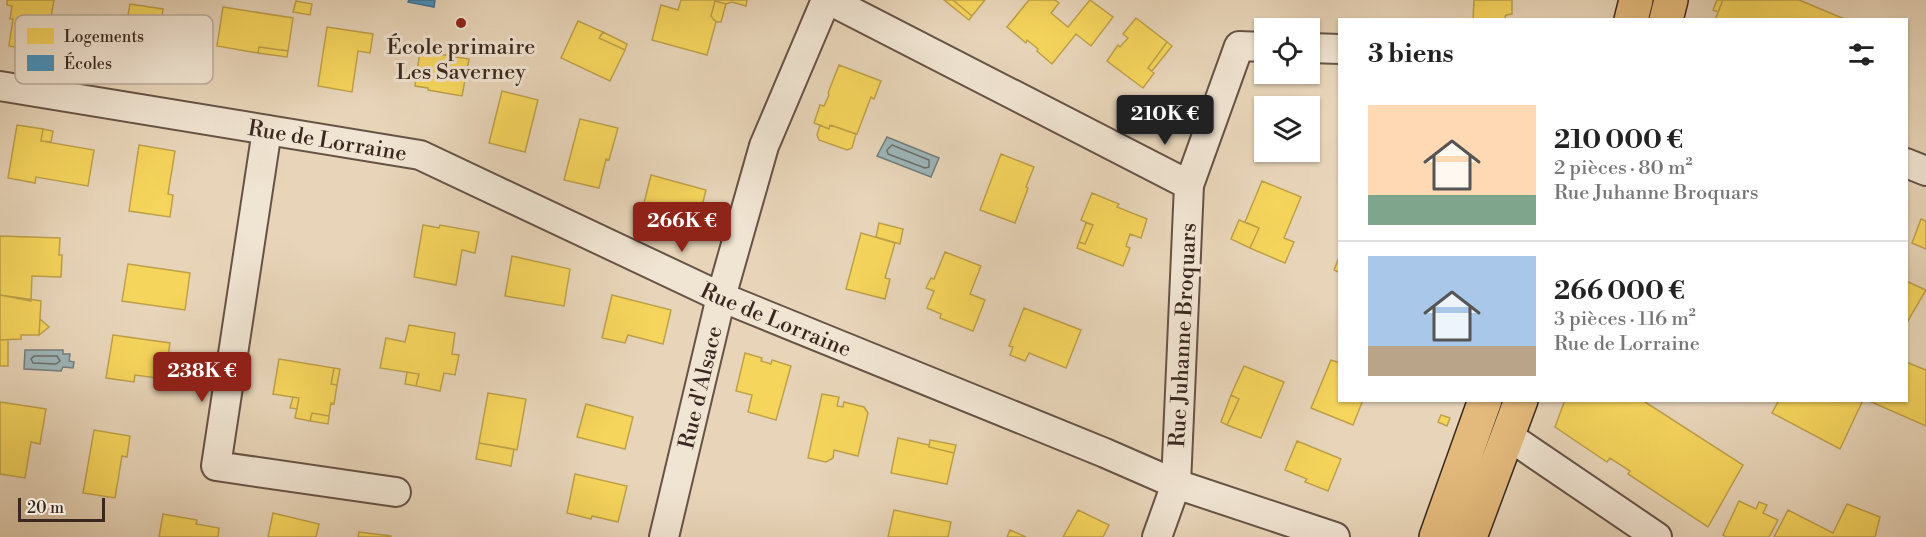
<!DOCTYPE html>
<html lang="fr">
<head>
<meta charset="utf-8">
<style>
	:root { --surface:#fff; --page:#f2f2f2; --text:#222; --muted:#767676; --line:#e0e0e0; --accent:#8f2418 }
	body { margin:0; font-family:"Libre Bodoni",serif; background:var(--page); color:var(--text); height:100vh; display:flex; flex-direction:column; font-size:22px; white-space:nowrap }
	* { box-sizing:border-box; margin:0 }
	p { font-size:20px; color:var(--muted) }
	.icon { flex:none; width:33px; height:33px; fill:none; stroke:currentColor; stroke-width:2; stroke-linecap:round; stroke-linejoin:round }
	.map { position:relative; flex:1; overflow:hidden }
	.panel { position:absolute; left:1338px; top:18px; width:570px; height:384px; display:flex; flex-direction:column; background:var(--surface); border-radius:0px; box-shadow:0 2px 4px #0004 }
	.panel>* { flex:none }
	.controls { position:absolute; left:1254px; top:18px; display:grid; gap:12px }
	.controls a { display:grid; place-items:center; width:66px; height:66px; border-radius:0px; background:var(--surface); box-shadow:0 2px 4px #0004; font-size:30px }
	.scale { position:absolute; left:18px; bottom:15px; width:87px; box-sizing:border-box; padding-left:6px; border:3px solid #3a2820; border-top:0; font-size:16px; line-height:21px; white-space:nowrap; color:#3a2820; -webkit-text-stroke:4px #f0e4d2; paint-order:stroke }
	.price { position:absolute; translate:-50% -51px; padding:0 14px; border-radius:6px; background:var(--accent); color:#fff; font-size:20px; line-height:39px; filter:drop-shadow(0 2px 3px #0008) }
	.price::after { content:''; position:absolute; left:50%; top:36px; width:18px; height:14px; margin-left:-9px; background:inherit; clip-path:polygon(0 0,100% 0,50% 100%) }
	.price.active { background:#222; color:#fff }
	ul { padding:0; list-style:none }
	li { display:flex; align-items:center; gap:18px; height:150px; padding:0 30px }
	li+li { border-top:2px solid var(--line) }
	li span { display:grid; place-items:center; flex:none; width:168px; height:120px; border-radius:0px; color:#555 }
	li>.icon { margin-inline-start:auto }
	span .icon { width:72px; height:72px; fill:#fffc; stroke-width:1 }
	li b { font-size:26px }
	h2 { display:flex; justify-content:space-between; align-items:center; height:72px; padding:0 30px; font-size:26px }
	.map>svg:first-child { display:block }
	.water { fill:#9cb6ba; stroke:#757d7c; stroke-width:1.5 }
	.homes { fill:#f6d55c; stroke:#bea14a; stroke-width:1.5 }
	.schools { fill:#4393c3; stroke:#407392; stroke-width:1.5 }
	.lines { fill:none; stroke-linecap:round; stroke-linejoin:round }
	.shore { stroke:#6b6f6d; stroke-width:1.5 }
	.minor-casing { stroke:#665346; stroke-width:32 }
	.primary-casing { stroke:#3a2820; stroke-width:36 }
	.minor { stroke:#f0e4d2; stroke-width:28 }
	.primary { stroke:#e4ba7c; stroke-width:33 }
	.poi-dot { fill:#8f2418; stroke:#f0e4d2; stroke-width:2 }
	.labels { text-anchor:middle; stroke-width:6; stroke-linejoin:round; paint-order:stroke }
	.poi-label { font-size:22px; fill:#3a2820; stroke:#f0e4d2 }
	.street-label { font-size:22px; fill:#3a2820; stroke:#f0e4d2 }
	.key { fill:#f0e4d2; stroke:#b9ac9d; stroke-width:1.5 }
	.key-label { font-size:16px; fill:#3a2820 }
</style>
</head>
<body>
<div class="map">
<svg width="1926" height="537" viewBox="0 0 1926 537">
	<rect width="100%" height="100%" fill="#e8d5b9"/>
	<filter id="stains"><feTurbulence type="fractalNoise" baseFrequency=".00333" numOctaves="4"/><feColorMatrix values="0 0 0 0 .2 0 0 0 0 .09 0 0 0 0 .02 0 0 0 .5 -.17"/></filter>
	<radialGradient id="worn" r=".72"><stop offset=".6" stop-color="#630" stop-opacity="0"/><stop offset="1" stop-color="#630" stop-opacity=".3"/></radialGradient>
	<path class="water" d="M887,137L939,158L931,177L877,156Z
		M25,350H63V354H70L69,361L74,362L73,368L63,367L61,371L24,369Z"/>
	<path class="homes" d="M7,0H54L45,52H42L41,56L32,54V50L9,46L13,19H10L12,6L7,5Z
		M681,0H747L746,6L732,2L726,4L715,1L711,16L716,22L707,55L652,40L661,5L678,10Z
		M944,0H953L972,16L969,20Z
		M953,0H985L972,16Z
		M1029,0H1055L1059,3L1051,13L1068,27L1090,0L1113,17L1091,46L1076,34L1052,64L1037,51L1038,49L1027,40L1026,43L1007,27Z
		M1474,0H1512V14L1506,15L1504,20H1473Z
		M1717,0H1723L1718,12L1713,10Z
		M1723,0H1799L1847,20H1715Z
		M296,1L312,4L310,15L293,12Z
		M715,1L726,4L721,22H716L711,16Z
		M130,4L163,9L161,25L153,23L148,51L157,52L153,72L119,66L122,49L114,47L115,35L118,32H125Z
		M223,7L293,18L288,51L259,47L258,53L217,46Z
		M1136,18L1167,42L1148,68L1154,73L1143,88L1107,61L1118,45L1120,47L1128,38L1123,34Z
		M578,21L603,32L599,38L625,50L610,81L561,58Z
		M327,27L373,34L370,53L358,51L352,92L318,86Z
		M603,32L627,44L625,50L599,38Z
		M1167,42L1172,46L1152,71L1148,68Z
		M259,47L288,51L287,57L258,53Z
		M420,51L469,59L462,96L428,90V88L415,86Z
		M839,65L881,81L874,99L871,97L857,134L830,125L829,129L814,123L820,105L824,106L829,95L828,93Z
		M502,91L538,100L525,152L489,143Z
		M580,119L618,128L609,160L606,159L599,188L564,180Z
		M17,125L43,129L41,141L94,150L88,186L36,177L35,183L8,178Z
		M820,125L829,129L830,125L856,134L852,148L847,150L819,140L817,135Z
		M43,129L53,131L51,142L41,141Z
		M139,145L175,151L168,194L173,195L170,217L129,211Z
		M1001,154L1034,167L1026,187L1028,188L1015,223L980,210Z
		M651,175L706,190L697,226L664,218L662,225L640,219Z
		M1262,181L1301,197L1284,238L1294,242L1285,263L1250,248L1259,228L1245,222Z
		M1092,193L1119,204L1117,207L1147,219L1141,238L1130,234L1126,246L1130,248L1123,266L1077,248L1079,242L1085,244L1093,225L1081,220Z
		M664,218L697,226L695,234L662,225Z
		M1921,219L1926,221V249L1912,243Z
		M1239,220L1259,228L1250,248L1231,239Z
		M879,223L903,229L900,244L876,237Z
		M1086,223L1093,225L1085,244L1079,242Z
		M423,225L439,228L440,225L479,232L475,253L462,250L456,285L414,277Z
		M861,233L895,243L885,278L890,279L885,299L846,289Z
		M0,236L60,238L59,255H62L61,277L32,276L31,301L0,295Z
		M945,252L981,266L970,294L985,300L973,331L940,318L941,314L927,308L934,291L926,288L931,278L934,279Z
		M1340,255V273L1334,270Z
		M512,256L570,269L564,306L505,296Z
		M128,264L190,273L185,310L122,301Z
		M1906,281L1926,290L1906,324Z
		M0,295L41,301L39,335H21V339L0,340Z
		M612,295L671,310L663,344L628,335L625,343L602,338Z
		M1024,308L1081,330L1066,368L1029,353L1025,361L1010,355L1013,347L1009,346Z
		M40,319L49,327L39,335Z
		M409,325L455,333L452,354L459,355L455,375L444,373L440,391L416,386L419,374L380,368L386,338L405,342Z
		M113,335L170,343L165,379L135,375L134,382L106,378Z
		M0,340H8V366H0Z
		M745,353L762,358L761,361L771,364L772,360L791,366L776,420L748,412L752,395L736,391Z
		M279,359L334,368L331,384L337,385L334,404L331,403L329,416L312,413L310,421L295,418L299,398L273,394Z
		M1331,360L1340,363V400H1363L1353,425L1311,408Z
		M1906,362L1926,370V426L1867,400H1906Z
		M1244,366L1284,382L1261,438L1227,425L1239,399L1231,395Z
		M334,368L340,369L337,385L331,384Z
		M407,372L419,374L416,386L405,384Z
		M488,393L526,399L517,450L479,443Z
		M822,394L839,397L837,406L843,407L844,402L864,407L868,413L858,456L834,450L833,458L826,462L808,458Z
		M1231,395L1239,399L1227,425L1221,422Z
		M293,397L299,398L297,409L290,408Z
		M1565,400H1642L1743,465L1708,527L1628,474L1630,471L1610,458L1607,462L1555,427Z
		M1779,400H1863L1840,449L1772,413Z
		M0,402L46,409L40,444L31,442L25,478L0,474Z
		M586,404L633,417L625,449L577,437Z
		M312,413L329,416L328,424L310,421Z
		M1441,415L1450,418L1447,426L1438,422Z
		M94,430L130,436L127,457L122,456L115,498L83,493Z
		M898,438L929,445V447L954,453L947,484L891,473Z
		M930,440L956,445L954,453L929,447Z
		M1297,441L1341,459L1328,491L1305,482L1307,479L1285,470Z
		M479,443L514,449L511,466L476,459Z
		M575,474L627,486L618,522L592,516L591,519L567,513Z
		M1739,501L1756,509L1759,502L1767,505L1763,513L1778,520L1769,537H1726L1723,535Z
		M1847,504L1880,517L1875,537H1774L1788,510L1833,533Z
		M894,510L951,522L948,537H888Z
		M1078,510L1109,525L1103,537H1063Z
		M273,513L319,524L316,537H268Z
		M163,514L197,520L196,524L219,528L218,537H159Z
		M1010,530L1026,537H1007Z
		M359,532L391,536V537H358Z"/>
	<path class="schools" d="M409,0H435L434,7L408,2Z"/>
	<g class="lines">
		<path class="shore" d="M892,145L929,160V167L925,168L888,154L887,150Z
			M34,356H57L60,361L56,364L33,363L31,359Z"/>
		<g class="minor-casing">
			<g id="minor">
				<path d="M829,0L1189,185L1176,484L1157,537"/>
				<path d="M1310,48L1340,49"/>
				<path id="s1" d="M0,86L420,155L721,297L1105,453L1176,484L1335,537"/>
				<path d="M267,130L216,466L396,492"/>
				<path d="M1906,163L1926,171"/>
				<path d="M1189,185L1239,46L1264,47"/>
				<path d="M1507,435L1657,537"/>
				<path id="s2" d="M664,537L721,297L764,146L826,0"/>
			</g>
		</g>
		<g class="primary-casing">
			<path id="primary" d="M1631,20L1636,0
				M1666,20L1671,0
				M1436,537L1485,400
				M1470,537L1521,400"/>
		</g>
		<use href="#minor" class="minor"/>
		<use href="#primary" class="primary"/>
	</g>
	<circle class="poi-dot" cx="461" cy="23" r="6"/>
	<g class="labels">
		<g class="poi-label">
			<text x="461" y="54">École primaire<tspan x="461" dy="25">Les Saverney</tspan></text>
		</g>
		<g class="street-label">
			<text dy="8" stroke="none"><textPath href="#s1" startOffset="332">Rue de Lorraine</textPath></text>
			<text dy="8" stroke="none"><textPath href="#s1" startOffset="818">Rue de Lorraine</textPath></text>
			<text transform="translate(1182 335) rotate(-87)" y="8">Rue Juhanne Broquars</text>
			<text dy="8" stroke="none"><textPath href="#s2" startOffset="154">Rue d'Alsace</textPath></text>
		</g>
	</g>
	<rect x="15" y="15" width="198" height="69" rx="9" class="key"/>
	<rect x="27" y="28" width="27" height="16" fill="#f6d55c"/>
	<rect x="27" y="55" width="27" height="16" fill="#4393c3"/>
	<g class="key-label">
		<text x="64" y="42">Logements</text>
		<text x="64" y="69">Écoles</text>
	</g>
	<rect width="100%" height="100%" filter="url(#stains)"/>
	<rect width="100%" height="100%" fill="url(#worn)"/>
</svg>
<div class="controls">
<a><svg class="icon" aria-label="locate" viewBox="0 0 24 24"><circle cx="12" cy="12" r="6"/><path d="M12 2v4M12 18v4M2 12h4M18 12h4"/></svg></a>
<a><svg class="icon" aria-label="layers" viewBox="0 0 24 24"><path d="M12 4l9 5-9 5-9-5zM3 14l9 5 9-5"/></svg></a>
</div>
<div class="scale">20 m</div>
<b class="price active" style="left:1165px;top:146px">210K €</b>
<b class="price" style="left:682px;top:253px">266K €</b>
<b class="price" style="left:202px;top:403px">238K €</b>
<section class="panel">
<h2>3 biens<svg class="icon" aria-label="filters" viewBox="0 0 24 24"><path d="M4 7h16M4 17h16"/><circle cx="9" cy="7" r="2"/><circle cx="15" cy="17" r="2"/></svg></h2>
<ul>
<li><span style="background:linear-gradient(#ffd9b3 75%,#7fa58c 0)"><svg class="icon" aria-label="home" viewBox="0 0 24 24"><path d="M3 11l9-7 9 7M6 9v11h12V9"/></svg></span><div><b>210 000 €</b><p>2 pièces · 80 m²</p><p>Rue Juhanne Broquars</p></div></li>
<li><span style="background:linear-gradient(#a9c7e8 75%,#b9a48a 0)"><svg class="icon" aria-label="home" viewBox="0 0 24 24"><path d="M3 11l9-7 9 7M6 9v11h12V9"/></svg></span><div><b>266 000 €</b><p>3 pièces · 116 m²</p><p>Rue de Lorraine</p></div></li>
</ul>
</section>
</div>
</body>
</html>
